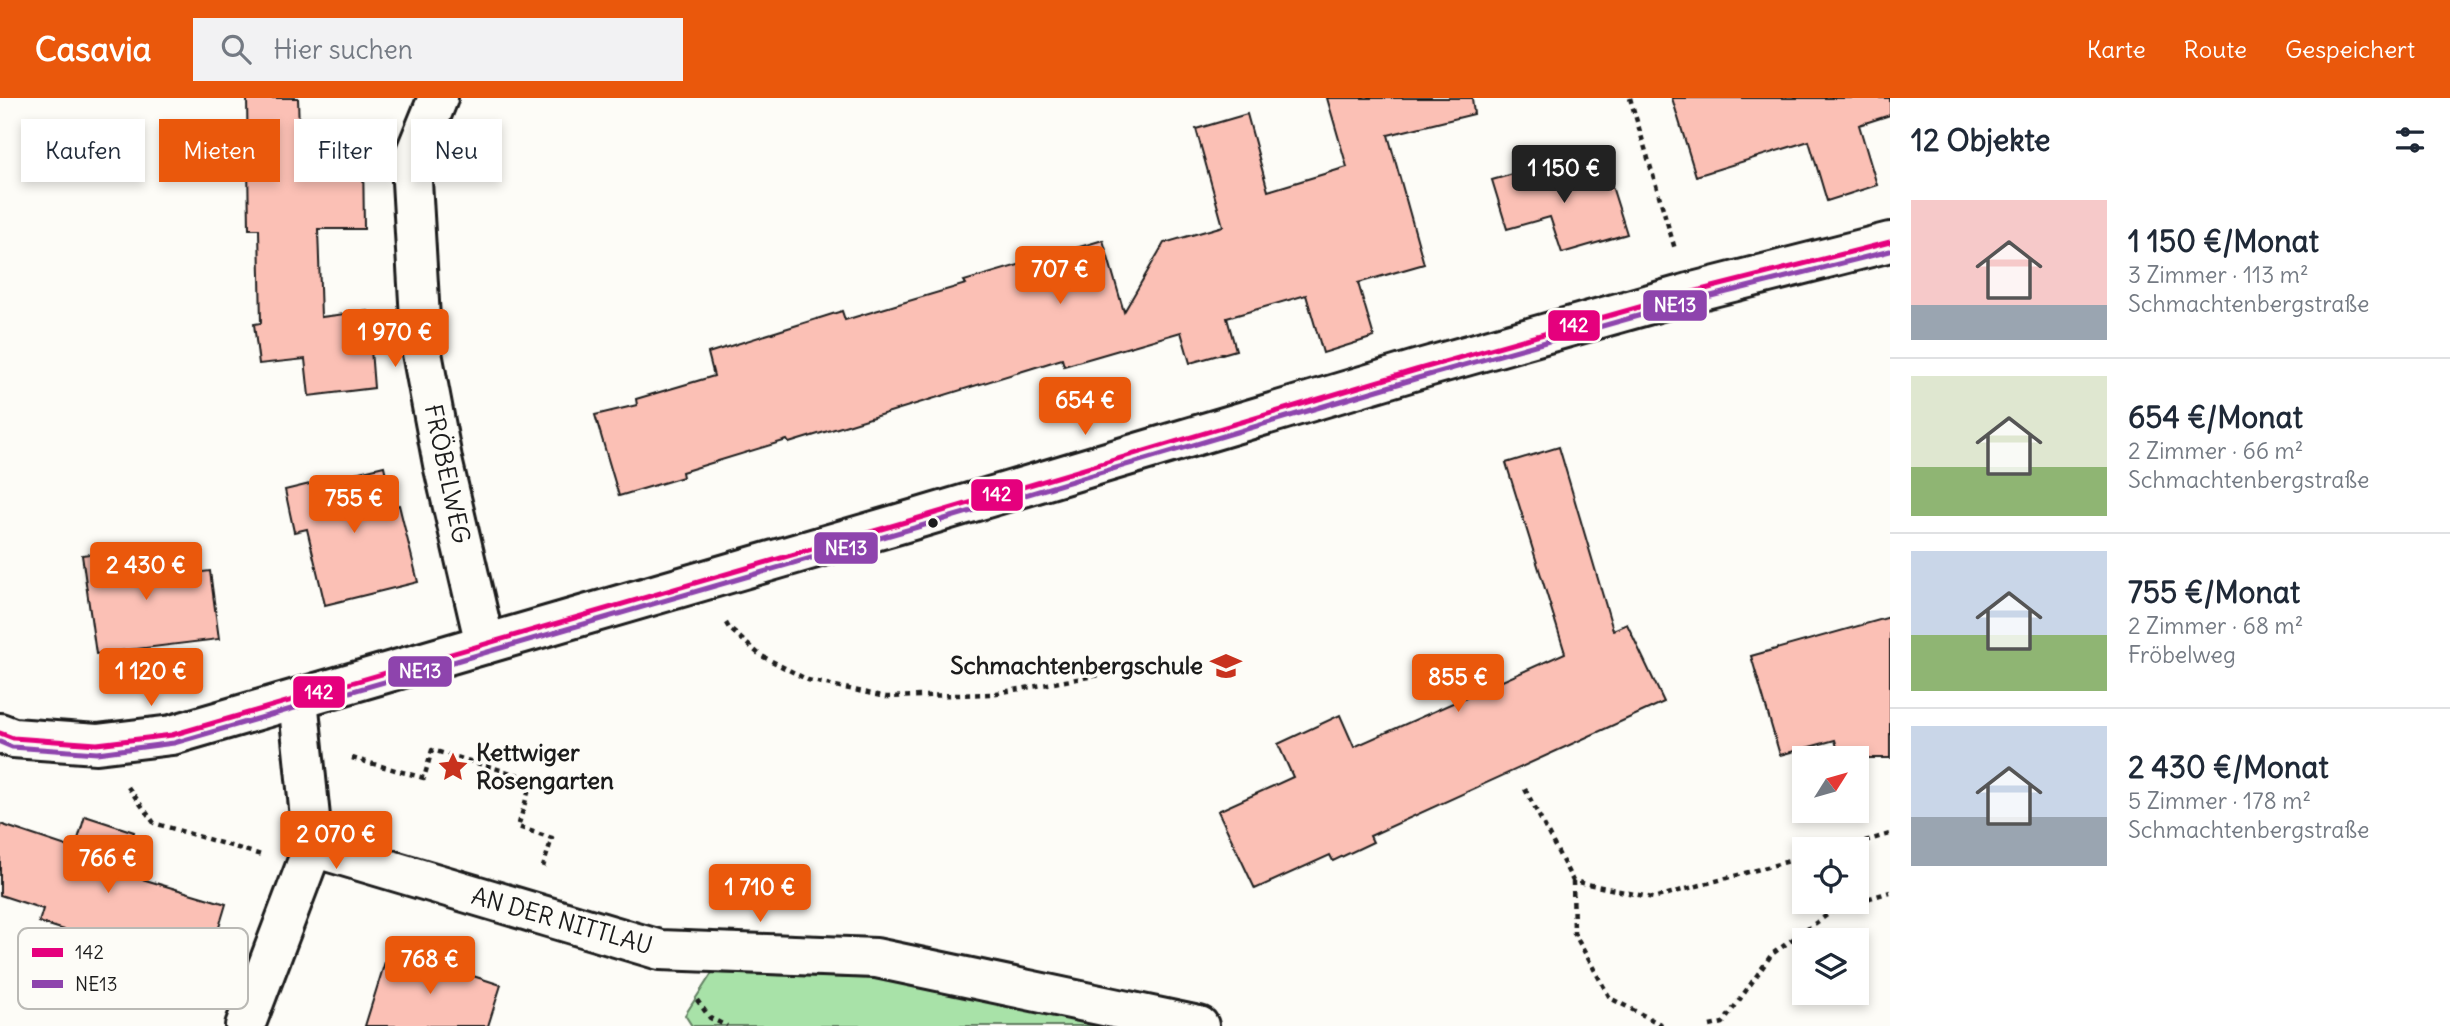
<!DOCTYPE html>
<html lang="de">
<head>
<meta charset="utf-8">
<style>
	:root { --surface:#fff; --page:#f2f2f3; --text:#1f2937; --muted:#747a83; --line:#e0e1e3; --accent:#ea580c }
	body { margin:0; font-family:Delius,sans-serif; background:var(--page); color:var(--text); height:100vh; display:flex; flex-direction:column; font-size:26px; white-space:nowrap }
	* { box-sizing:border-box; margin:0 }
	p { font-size:23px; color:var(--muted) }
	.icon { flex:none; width:38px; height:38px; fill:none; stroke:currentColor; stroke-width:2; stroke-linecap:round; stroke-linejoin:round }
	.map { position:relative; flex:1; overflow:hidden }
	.sheet { display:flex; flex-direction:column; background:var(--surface); width:560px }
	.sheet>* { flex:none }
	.top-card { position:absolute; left:21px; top:21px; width:665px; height:63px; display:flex; gap:14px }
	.needle { width:46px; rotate:53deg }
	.buttons { position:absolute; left:1792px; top:648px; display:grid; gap:14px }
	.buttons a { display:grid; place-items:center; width:77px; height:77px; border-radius:0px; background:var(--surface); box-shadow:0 4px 10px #0003; font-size:35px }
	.price { position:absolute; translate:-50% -60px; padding:0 16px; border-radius:7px; background:var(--accent); color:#fff; font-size:23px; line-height:46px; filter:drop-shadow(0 2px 4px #0008) }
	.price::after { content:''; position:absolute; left:50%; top:42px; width:21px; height:16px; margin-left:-10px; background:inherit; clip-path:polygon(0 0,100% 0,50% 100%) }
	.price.active { background:#222; color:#fff }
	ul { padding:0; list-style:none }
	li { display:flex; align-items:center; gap:21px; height:175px; padding:0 21px }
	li+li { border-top:2px solid var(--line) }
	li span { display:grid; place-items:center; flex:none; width:196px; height:140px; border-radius:0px; color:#555 }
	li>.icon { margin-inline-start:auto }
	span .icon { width:84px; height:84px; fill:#fffc; stroke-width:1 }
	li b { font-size:30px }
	h2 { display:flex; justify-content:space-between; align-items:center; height:84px; padding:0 21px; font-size:30px }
	.tag { padding:0 24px; border-radius:0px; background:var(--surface); box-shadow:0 4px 10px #0003; font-size:24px; line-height:63px }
	.tag.active { background:var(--accent); color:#fff }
	header { display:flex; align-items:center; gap:42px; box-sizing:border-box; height:98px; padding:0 35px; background:var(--accent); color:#fff }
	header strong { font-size:33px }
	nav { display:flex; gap:38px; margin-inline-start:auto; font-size:24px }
	.search { width:490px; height:63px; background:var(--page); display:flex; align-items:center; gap:18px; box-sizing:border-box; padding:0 24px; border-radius:0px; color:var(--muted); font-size:26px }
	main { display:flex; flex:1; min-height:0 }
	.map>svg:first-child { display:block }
	.green { fill:#a8e2a8; stroke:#627f62; stroke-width:2 }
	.building { fill:#fbc0b5; stroke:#1c1c1c; stroke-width:2 }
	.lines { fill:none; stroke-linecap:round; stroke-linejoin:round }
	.street-casing { stroke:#1c1c1c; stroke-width:44 }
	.secondary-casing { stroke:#1c1c1c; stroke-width:44 }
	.path { stroke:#1c1c1c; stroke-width:4.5; stroke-dasharray:5 5; stroke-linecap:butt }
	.street { stroke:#fdfcf7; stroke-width:38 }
	.secondary { stroke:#fdfcf7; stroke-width:38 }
	.bus-1-casing { stroke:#fdfcf7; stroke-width:10 }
	.bus-2-casing { stroke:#fdfcf7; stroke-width:10 }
	.bus-1 { stroke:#e5007d; stroke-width:5 }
	.bus-2 { stroke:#8e44ad; stroke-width:5 }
	.bus-dot { fill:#1c1c1c; stroke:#fdfcf7; stroke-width:2.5 }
	.labels { text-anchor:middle; stroke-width:7; stroke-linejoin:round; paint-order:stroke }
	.street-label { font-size:24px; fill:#1c1c1c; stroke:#fdfcf7 }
	.poi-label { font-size:24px; font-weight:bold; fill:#1c1c1c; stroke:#fdfcf7; text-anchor:end }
	.key { fill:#fdfcf7; stroke:#bab9b5; stroke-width:2 }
	.key-label { font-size:19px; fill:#1c1c1c }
	.line-badge { stroke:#fdfcf7; stroke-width:2.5 }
	.badge-label { font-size:19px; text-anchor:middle; font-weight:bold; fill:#fff }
</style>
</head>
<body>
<header>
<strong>Casavia</strong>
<div class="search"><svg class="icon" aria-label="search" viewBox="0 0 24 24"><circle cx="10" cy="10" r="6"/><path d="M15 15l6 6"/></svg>Hier suchen</div>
<nav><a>Karte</a><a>Route</a><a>Gespeichert</a></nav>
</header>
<main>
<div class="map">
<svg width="1890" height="928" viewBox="0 0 1890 928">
	<rect width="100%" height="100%" fill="#fdfcf7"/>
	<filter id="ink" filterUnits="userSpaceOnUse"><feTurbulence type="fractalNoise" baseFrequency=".0143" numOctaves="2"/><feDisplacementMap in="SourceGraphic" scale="14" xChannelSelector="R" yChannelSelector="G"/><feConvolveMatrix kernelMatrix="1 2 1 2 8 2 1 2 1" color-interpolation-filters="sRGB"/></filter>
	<g filter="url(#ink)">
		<path class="green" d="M712,875L889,881L1100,928H692L685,917Z"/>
		<path class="building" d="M247,0H298L299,31H303V58L363,57L364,131H318L321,219L368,213L374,290L309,298L305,261L259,266L254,226L261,225L259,131H249Z
			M1327,0H1472L1474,16L1388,37L1424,166L1358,185L1374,239L1323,255L1306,197L1227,220L1236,252L1190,265L1181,234L1064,268L1062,261L789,345L787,342L682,374L683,379L619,398L595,317L637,307L636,301L714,278L708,255L842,213L845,222L966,186L964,183L1103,142L1124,214L1164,145L1223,128L1196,31L1247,16L1268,93L1347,69Z
			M1672,0H1890V17L1859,27L1877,87L1827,103L1809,43L1696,78Z
			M1605,66L1627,136L1562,155L1550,119L1507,131L1492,82L1538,69L1543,85Z
			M1559,349L1613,532L1627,526L1664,604L1370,738L1373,744L1333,763L1330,757L1255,791L1218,713L1293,679L1278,646L1340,617L1354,649L1565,555L1506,365Z
			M384,368L393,409L399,407L418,484L325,507L307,431L294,434L285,392Z
			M156,447L160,479L210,473L219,541L96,556L82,457Z
			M1890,519V660H1840L1835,642L1780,657L1751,558Z
			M85,718L134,734L122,775L226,806L205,876L39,824L43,811L0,797V726L75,751Z
			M389,851L501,887L488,928H365Z"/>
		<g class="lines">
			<g class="street-casing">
				<path id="street" d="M438,0L411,66L422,255L443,366L485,546
					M313,749L660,852L876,860L1199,928
					M245,928L313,749L298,601"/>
			</g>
			<g class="secondary-casing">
				<path id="secondary" d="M0,635L13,640L97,646L172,637L919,420L1416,272L1689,195L1890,144"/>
			</g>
			<path class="path" d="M1630,0L1675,151
				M726,525L729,530L760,557L808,582L886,599L991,596L1157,567
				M352,660L424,680L432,652L532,681L518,729L552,740L543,769
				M128,689L154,725L261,757
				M1525,691L1573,783L1653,800L1804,759
				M1836,751L1890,736
				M1573,783L1574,835L1610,900L1664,928
				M697,902L710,920L727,928
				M1710,928L1723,925L1772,856L1837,810L1890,794"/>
			<use href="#street" class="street"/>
			<use href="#secondary" class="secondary"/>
			<g class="bus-1-casing">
				<path id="bus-1" d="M0,635L13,640L97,646L172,637L919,420L1416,272L1689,195L1890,144"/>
			</g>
			<g class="bus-2-casing">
				<path id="bus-2" d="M0,644L12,649L97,655L174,645L921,428L1418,280L1691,203L1890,153"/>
			</g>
			<use href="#bus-1" class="bus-1"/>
			<use href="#bus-2" class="bus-2"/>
		</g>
	</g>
	<defs>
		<g id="school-bare" transform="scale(2.415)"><path d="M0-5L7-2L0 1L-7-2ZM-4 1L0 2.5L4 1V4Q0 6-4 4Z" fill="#c8321e" stroke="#fdfcf7" stroke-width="2.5" paint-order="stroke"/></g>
		<g id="sight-bare" transform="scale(2.415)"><path d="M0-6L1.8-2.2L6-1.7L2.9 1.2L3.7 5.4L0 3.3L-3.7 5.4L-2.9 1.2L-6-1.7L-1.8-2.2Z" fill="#c8321e" stroke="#fdfcf7" stroke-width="2.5" paint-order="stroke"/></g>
	</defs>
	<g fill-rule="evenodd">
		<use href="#school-bare" x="1226" y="568"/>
		<use href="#sight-bare" x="453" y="669"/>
	</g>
	<circle class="bus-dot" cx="933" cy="425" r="6"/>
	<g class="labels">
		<g class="street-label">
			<text transform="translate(447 376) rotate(78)" y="8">FRÖBELWEG</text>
			<text transform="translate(562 823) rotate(16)" y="8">AN DER NITTLAU</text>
		</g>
		<g class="poi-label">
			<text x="1203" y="576">Schmachtenbergschule</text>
			<text x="476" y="663" text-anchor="start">Kettwiger<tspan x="476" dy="28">Rosengarten</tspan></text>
		</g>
	</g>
	<rect x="18" y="830" width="230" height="81" rx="10" class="key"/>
	<rect x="32" y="850" width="31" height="9" fill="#e5007d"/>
	<rect x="32" y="882" width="31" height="8" fill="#8e44ad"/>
	<g class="key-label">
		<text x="75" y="861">142</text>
		<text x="75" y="893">NE13</text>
	</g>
	<g class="line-badge">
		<rect x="1642" y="191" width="66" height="33" rx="7" fill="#8e44ad"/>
		<rect x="1547" y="211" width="54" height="33" rx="7" fill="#e5007d"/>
		<rect x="970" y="380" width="54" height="34" rx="7" fill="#e5007d"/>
		<rect x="813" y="433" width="66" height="34" rx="7" fill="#8e44ad"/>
		<rect x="387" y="557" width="66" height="33" rx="7" fill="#8e44ad"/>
		<rect x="292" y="577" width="54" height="34" rx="7" fill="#e5007d"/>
	</g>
	<g class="badge-label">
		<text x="1675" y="214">NE13</text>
		<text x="1574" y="234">142</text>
		<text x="997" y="403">142</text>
		<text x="846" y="457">NE13</text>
		<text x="420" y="580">NE13</text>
		<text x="319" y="601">142</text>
	</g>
</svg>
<div class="buttons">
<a><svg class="needle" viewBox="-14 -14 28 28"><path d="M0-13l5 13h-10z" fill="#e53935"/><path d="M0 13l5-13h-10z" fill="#747a83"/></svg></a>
<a><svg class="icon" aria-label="locate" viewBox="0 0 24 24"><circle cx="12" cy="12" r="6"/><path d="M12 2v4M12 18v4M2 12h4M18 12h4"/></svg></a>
<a><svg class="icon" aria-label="layers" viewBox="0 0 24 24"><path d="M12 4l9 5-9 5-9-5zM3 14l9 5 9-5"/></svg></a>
</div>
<b class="price active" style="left:1564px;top:107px">1 150 €</b>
<b class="price" style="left:1060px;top:208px">707 €</b>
<b class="price" style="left:395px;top:271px">1 970 €</b>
<b class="price" style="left:1085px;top:339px">654 €</b>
<b class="price" style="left:354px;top:437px">755 €</b>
<b class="price" style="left:146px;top:504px">2 430 €</b>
<b class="price" style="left:151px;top:610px">1 120 €</b>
<b class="price" style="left:1458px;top:616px">855 €</b>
<b class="price" style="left:336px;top:773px">2 070 €</b>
<b class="price" style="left:108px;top:797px">766 €</b>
<b class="price" style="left:760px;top:826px">1 710 €</b>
<b class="price" style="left:430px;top:898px">768 €</b>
<div class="top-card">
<a class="tag">Kaufen</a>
<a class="tag active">Mieten</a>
<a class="tag">Filter</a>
<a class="tag">Neu</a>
</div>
</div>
<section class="sheet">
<h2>12 Objekte<svg class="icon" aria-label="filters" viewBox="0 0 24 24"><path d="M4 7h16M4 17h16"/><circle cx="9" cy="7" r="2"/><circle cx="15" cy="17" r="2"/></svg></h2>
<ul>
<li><span style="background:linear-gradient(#f6c9c9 75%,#9aa5b1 0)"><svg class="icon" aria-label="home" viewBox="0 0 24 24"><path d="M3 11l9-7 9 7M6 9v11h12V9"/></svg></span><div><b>1 150 €/Monat</b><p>3 Zimmer · 113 m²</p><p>Schmachtenbergstraße</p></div></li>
<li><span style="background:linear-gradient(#dfe7d0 65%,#8fb573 0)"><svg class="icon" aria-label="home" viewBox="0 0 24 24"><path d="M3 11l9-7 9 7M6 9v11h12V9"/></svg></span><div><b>654 €/Monat</b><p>2 Zimmer · 66 m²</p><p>Schmachtenbergstraße</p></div></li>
<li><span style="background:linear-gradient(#c9d6e8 60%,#8fb573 0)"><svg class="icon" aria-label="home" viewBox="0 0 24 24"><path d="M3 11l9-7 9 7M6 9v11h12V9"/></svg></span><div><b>755 €/Monat</b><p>2 Zimmer · 68 m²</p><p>Fröbelweg</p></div></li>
<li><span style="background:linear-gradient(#c9d6e8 65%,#9aa5b1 0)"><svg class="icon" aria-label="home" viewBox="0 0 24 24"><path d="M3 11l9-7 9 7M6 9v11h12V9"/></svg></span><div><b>2 430 €/Monat</b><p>5 Zimmer · 178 m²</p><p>Schmachtenbergstraße</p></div></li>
</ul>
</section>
</main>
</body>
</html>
